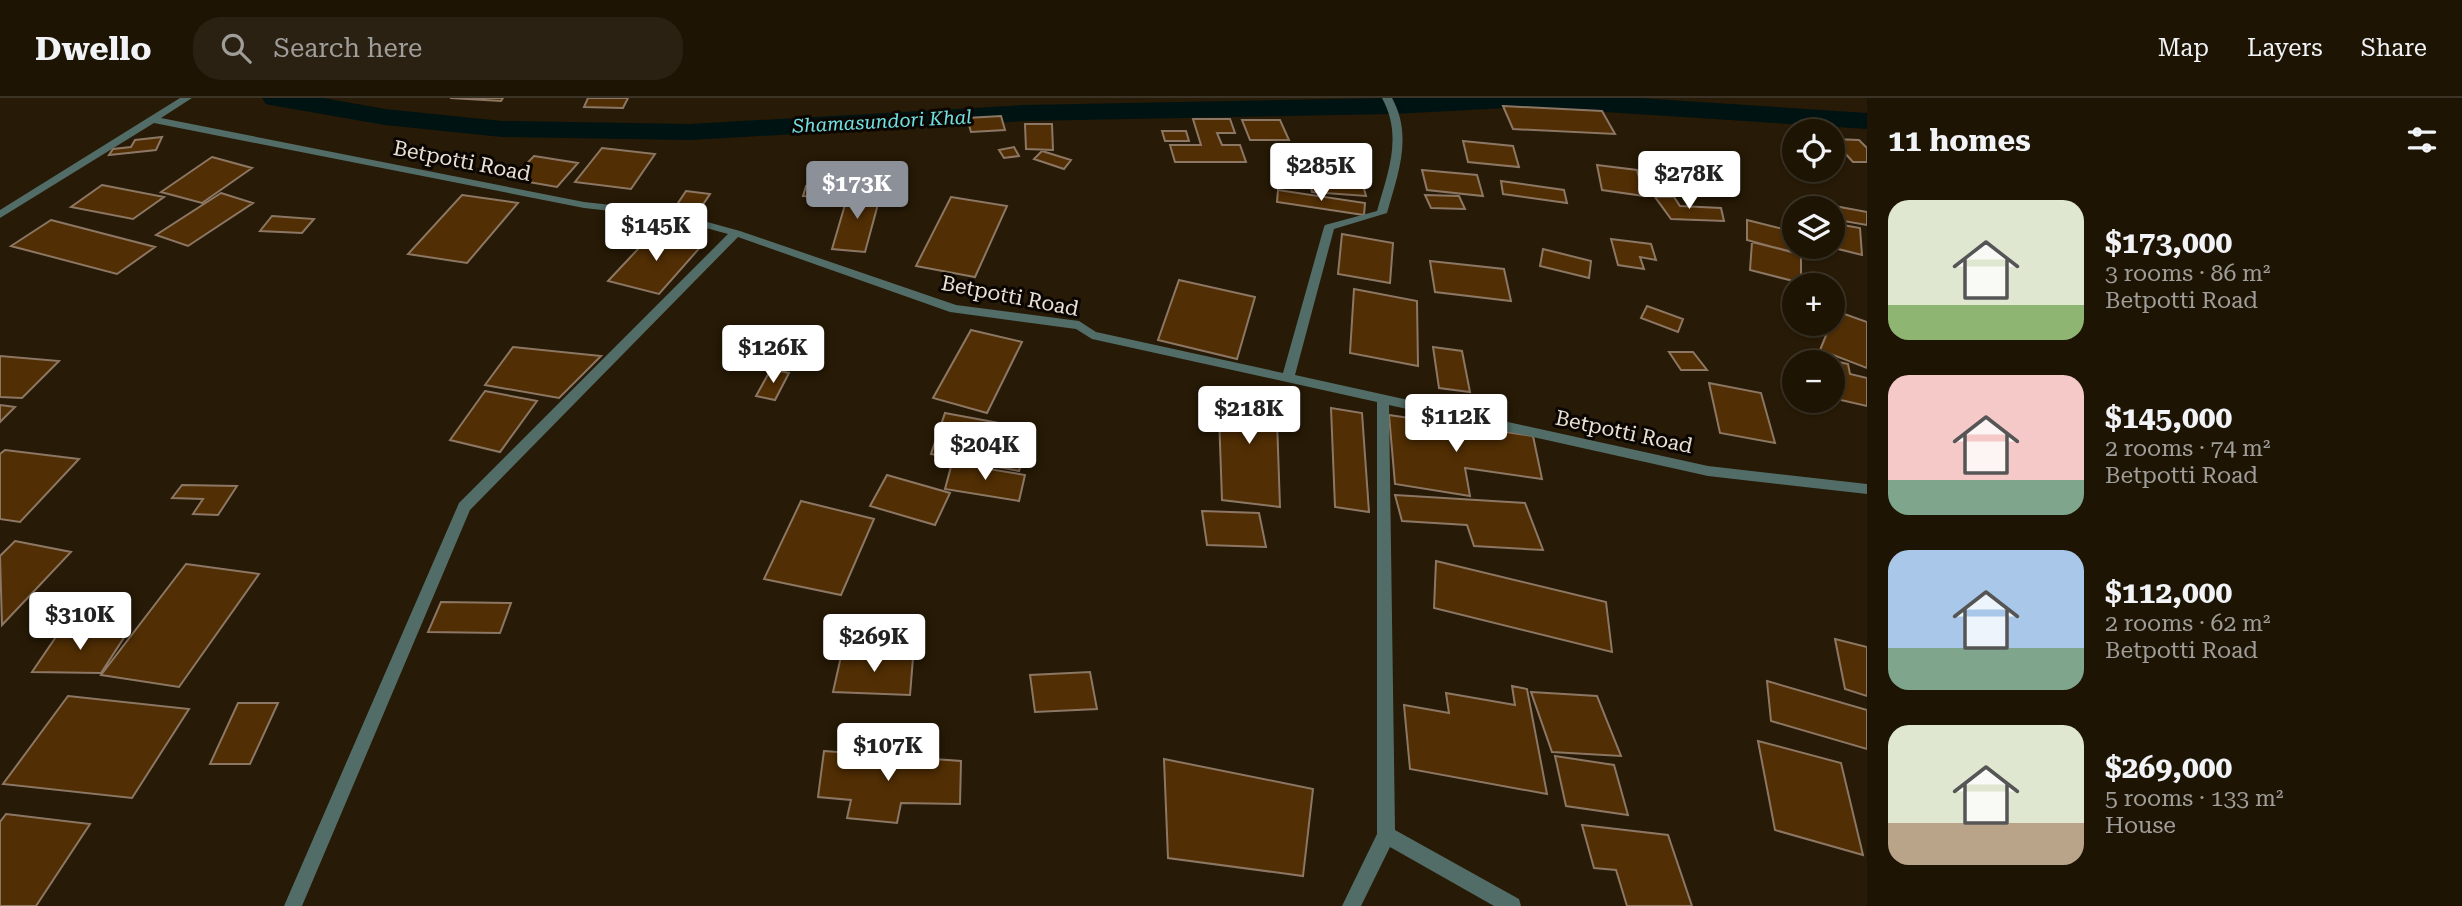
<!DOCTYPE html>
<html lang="en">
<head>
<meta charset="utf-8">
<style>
	:root { --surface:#1d1404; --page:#2a2113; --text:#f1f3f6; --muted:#a09e9a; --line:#3b3326; --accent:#8c9099 }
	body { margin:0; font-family:"Roboto Serif",serif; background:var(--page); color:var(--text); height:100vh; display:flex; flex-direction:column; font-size:26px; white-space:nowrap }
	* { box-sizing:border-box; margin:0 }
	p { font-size:23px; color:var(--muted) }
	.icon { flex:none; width:38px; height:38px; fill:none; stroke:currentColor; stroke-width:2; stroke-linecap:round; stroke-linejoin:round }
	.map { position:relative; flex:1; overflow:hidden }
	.drawer { display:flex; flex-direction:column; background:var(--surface); width:595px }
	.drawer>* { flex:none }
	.fabs { position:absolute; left:1782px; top:21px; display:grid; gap:14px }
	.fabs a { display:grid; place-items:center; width:63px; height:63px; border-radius:50%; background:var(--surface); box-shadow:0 2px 5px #0004,0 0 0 2px var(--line); font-size:35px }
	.price { position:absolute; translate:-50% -60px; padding:0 16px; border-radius:7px; background:#fff; color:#222; font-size:23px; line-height:46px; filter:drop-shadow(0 2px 4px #0008) }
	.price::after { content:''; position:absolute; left:50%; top:42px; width:21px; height:16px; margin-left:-10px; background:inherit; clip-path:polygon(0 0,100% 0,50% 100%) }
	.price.selected { background:var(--accent); color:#fff }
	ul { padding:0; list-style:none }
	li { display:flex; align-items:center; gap:21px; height:175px; padding:0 21px }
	li span { display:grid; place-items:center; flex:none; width:196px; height:140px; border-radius:21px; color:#555 }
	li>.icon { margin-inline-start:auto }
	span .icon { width:84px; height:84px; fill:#fffc; stroke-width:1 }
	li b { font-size:30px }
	h2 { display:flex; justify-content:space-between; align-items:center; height:84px; padding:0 21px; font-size:30px }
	header { display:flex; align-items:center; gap:42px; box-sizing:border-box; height:98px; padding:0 35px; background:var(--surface); border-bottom:2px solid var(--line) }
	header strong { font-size:33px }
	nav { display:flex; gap:38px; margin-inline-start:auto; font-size:24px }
	.search { width:490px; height:63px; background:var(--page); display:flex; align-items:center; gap:18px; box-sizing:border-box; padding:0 24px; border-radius:28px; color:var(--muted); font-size:26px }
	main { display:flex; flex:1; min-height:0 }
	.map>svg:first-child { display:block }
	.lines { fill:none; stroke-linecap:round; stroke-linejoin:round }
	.canal { fill:#001313; fill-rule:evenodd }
	.building { fill:#512e04; stroke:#8c7764; stroke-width:2 }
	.street { fill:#526d67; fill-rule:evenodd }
	.labels { text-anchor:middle; stroke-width:6; stroke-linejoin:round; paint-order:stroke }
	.far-water-label { font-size:19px; font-style:italic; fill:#71e2e4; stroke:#0b0602 }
	.street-label { font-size:21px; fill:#ebe2d6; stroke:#0b0602 }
</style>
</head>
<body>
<header>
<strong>Dwello</strong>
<div class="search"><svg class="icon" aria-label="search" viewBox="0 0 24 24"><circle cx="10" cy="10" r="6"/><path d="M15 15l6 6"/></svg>Search here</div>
<nav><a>Map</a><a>Layers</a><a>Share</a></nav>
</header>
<main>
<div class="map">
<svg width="1867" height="808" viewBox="0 0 1867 808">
	<rect width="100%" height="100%" fill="#271a06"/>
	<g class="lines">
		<path class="canal" d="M262,0H323L385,11L502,23L690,26L1025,7L1382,0H1639L1867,15V31L1528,9L1392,16L1025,23L690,42L502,39L385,27L276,8L266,6Z"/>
	</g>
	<path class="building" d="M450,0H503L501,3Z
		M588,0H628L623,10L584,9Z
		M1503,8L1602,13L1615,36L1513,31Z
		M1001,18L1005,32L971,34L967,20Z
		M1193,21H1230L1235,35H1217L1222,47H1240L1246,64H1175L1170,47H1201Z
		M1242,22H1280L1289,42H1250Z
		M1025,26H1052L1053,52L1026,51Z
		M1162,33H1186L1189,43H1165Z
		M162,39L156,52L109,57L113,51L131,49L135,42Z
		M1832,41L1859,42L1867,50V64H1853Z
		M1463,43L1513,48L1519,69L1468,64Z
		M1014,49L1019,58L1004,60L999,52Z
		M602,50L655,56L631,91L575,84Z
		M1042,53L1071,62L1064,71L1034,61Z
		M534,58L578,65L557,89L512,81Z
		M212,59L252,70L202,105L161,94Z
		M1597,67L1637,72L1644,98L1602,92Z
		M1307,72L1360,76L1366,98L1312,94Z
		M1422,72L1477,77L1483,98L1427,92Z
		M1501,83L1564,92L1567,105L1503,96Z
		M102,87L164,99L133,121L71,109Z
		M806,88L827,90L823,99L803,98Z
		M1278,92L1365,105L1364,117L1277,104Z
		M686,93L710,96L698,114L674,111Z
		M849,93L881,95L865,154L832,151Z
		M221,95L253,105L188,148L156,137Z
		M462,97L518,105L467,165L408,156Z
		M1425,97L1459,98L1465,111L1431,110Z
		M951,99L1007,108L975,179L916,168Z
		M1655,99H1674L1680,108L1721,110L1724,123L1671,121Z
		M1824,106L1867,114V127L1832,121V110H1824Z
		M272,118L314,121L302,135L260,133Z
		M51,122L155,149L117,176L11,148Z
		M1747,122L1791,133V154L1747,142Z
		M1832,125L1860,130L1862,157L1830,149H1832Z
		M654,134L703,146L659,196L608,183Z
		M1342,136L1393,145L1390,185L1338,176Z
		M1611,141L1651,146L1656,162L1640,159L1644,171L1618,167Z
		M1752,144L1801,156V185L1750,172Z
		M1543,151L1591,163L1589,180L1540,168Z
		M1430,163L1504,171L1511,203L1435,194Z
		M1179,182L1255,199L1237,261L1158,242Z
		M1354,191L1417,203L1418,268L1350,255Z
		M1647,208L1683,221L1678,234L1641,220Z
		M1836,213L1867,224V270L1820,252Z
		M758,231L789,242L768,266L736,255Z
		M971,232L1022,244L987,315L933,300Z
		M513,249L601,258L559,300L485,287Z
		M1433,249L1462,253L1470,294L1439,290Z
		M1669,254H1693L1707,272H1681Z
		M0,258L59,263L22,300L0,299Z
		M1821,260L1848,266L1850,276L1867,280V308L1832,300V264H1822Z
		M771,271L789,275L775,302L756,298Z
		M1709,285L1761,295L1775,345L1720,335Z
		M1218,289L1276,293L1280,409L1222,402Z
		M485,293L537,303L500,354L450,342Z
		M0,307L15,309L0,324Z
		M1331,310L1362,315L1369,414L1335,409Z
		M945,315L1031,331L1019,373L931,356Z
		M1389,317L1533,338L1542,381L1465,370L1470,398L1395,386Z
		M5,352L79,361L20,424L0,421V356Z
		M952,365L1025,377L1019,403L945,391Z
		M887,377L950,395L935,427L870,408Z
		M182,387L237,388L218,417L193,416L203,401L172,400Z
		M1395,397L1525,405L1543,452L1474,448L1467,427L1402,423Z
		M801,403L874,421L841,497L764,481Z
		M1202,413L1259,415L1266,449L1207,447Z
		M15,443L71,454L2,527L0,458Z
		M1436,463L1606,504L1612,554L1434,510Z
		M186,466L259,476L179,589L101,577Z
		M441,504L511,505L500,535L428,534Z
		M60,533L127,535L101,575L32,574Z
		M1835,541L1867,549V598L1845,591Z
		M842,554L913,560L910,597L833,594Z
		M1090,574L1097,611L1035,614L1030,577Z
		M1767,583L1867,612V651L1771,623Z
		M1512,588L1527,591L1547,696L1410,671L1404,607L1449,615L1446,595L1515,607Z
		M1531,594L1597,598L1621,658L1552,654Z
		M68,598L189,611L132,700L3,686Z
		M238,605H278L250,666H210Z
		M1758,643L1841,665L1863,757L1775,732Z
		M824,653L961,663L960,706L901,705L897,725L847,720L851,702L818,699Z
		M1555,658L1614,667L1628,717L1566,708Z
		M1164,661L1313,691L1303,778L1168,760Z
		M6,716L90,726L36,808H0V724Z
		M1582,727L1668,737L1692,808H1627L1616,772L1594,770Z"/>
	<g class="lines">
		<path class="street" d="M180,0H192L161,20L584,104L667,113L740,133L956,207L1079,223L1096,234L1283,275L1324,129L1325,127L1377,113C1388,74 1403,38 1382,0H1392C1413,38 1398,76 1387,115L1334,131L1295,277L1708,368L1867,386V396L1708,378L1389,307L1395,732L1519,801L1521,808H1494L1390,749L1361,808H1342L1377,736V304L1092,241L1076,231L950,214L738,139L470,412L302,808H284L459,405L728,136L666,119L584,110L154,25L0,120V112Z"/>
	</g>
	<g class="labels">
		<g class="far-water-label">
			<text transform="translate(882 23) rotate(-3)" y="7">Shamasundori Khal</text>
		</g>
		<g class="street-label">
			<text transform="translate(462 63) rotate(11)" y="7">Betpotti Road</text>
			<text transform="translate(1010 198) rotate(11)" y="7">Betpotti Road</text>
			<text transform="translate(1624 334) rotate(12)" y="7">Betpotti Road</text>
		</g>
	</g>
</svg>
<div class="fabs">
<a><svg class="icon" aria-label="locate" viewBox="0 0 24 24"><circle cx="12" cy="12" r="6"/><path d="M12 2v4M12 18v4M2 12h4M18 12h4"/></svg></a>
<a><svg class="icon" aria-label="layers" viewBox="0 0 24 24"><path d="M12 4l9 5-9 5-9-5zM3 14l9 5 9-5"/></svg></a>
<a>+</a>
<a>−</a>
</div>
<b class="price" style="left:1321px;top:105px">$285K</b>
<b class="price" style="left:1689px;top:113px">$278K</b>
<b class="price selected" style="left:857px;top:123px">$173K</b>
<b class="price" style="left:656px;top:165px">$145K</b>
<b class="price" style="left:773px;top:287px">$126K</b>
<b class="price" style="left:1249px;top:348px">$218K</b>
<b class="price" style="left:1456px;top:356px">$112K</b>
<b class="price" style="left:985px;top:384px">$204K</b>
<b class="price" style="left:80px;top:554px">$310K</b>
<b class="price" style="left:874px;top:576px">$269K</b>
<b class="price" style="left:888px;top:685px">$107K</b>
</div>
<section class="drawer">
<h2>11 homes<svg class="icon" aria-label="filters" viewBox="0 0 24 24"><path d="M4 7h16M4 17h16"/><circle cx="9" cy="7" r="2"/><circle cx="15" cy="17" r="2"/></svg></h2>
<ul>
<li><span style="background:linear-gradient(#dfe7d0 75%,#8fb573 0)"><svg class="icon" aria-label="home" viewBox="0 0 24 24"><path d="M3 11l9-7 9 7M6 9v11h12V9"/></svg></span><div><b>$173,000</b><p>3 rooms · 86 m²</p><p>Betpotti Road</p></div></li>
<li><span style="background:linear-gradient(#f6c9c9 75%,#7fa58c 0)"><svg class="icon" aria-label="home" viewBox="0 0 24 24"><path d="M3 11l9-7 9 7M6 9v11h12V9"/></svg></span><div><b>$145,000</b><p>2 rooms · 74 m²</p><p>Betpotti Road</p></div></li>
<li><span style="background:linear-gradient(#a9c7e8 70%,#7fa58c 0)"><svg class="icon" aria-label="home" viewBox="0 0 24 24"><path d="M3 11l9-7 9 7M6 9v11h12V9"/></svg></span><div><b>$112,000</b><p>2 rooms · 62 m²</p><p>Betpotti Road</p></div></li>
<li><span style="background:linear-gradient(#dfe7d0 70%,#b9a48a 0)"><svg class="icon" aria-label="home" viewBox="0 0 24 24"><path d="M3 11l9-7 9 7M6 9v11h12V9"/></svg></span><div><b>$269,000</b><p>5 rooms · 133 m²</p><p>House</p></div></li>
</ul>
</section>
</main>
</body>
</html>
